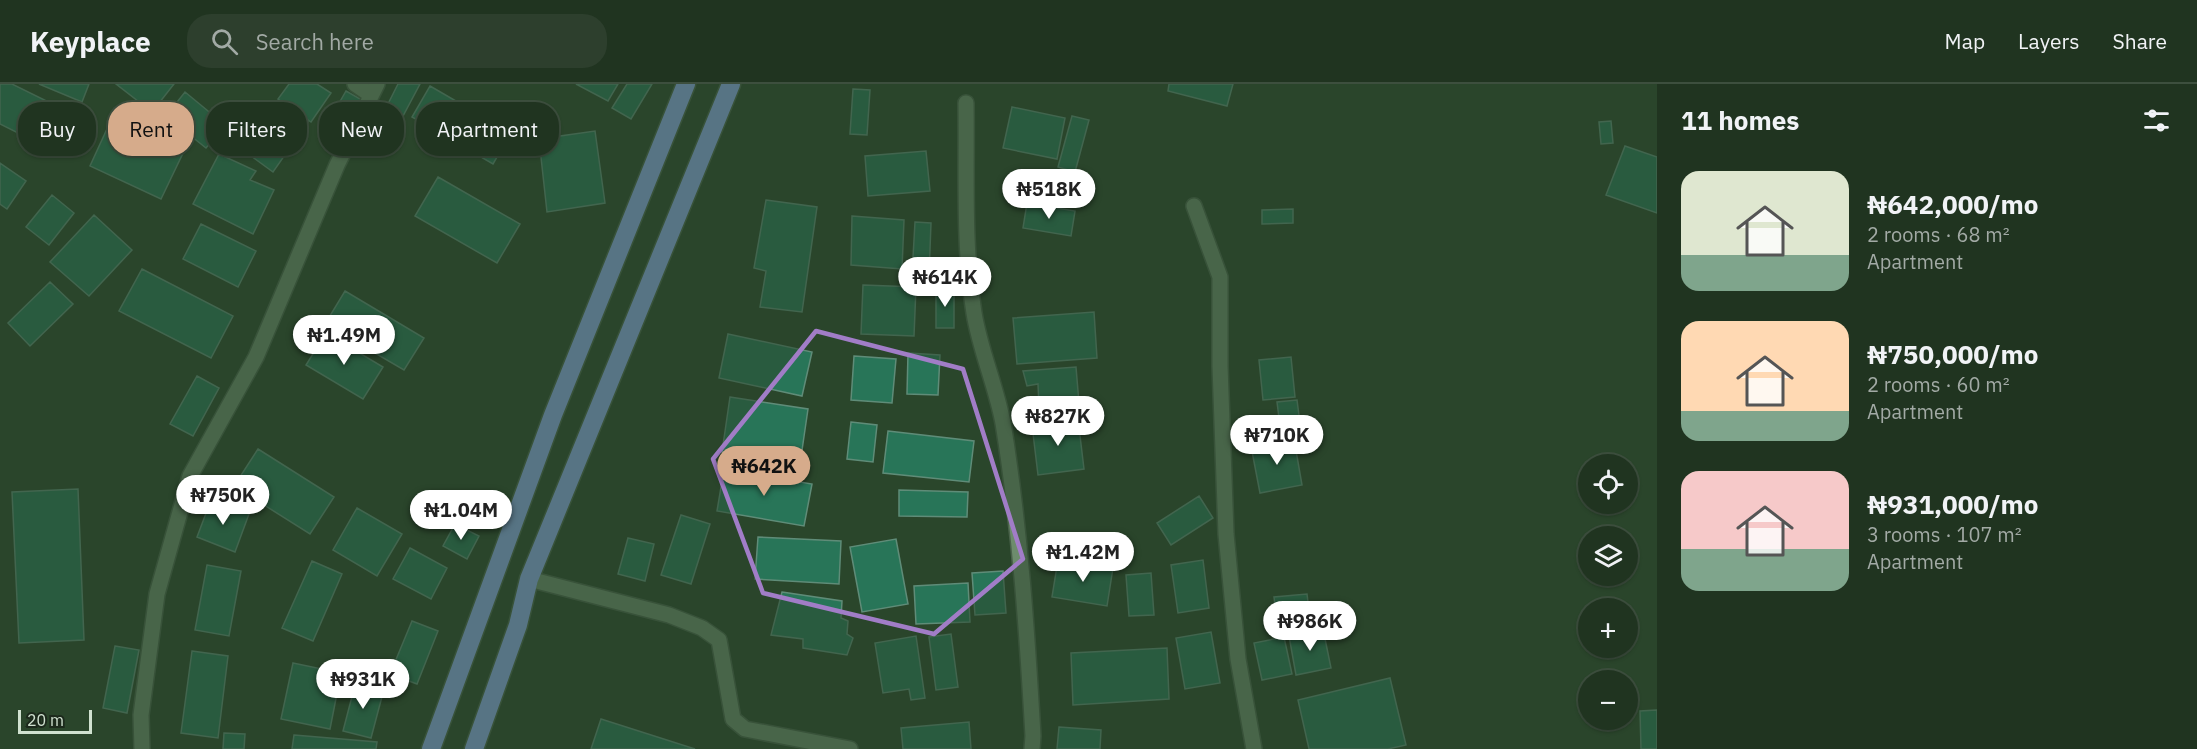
<!DOCTYPE html>
<html lang="en">
<head>
<meta charset="utf-8">
<style>
	:root { --surface:#203420; --page:#2d3f2d; --text:#f1f3f6; --muted:#a2aaa5; --line:#3d4f3e; --accent:#d6ab8b }
	body { margin:0; font-family:"IBM Plex Sans",sans-serif; background:var(--page); color:var(--text); height:100vh; display:flex; flex-direction:column; font-size:22px; white-space:nowrap }
	* { box-sizing:border-box; margin:0 }
	p { font-size:20px; color:var(--muted) }
	.icon { flex:none; width:33px; height:33px; fill:none; stroke:currentColor; stroke-width:2; stroke-linecap:round; stroke-linejoin:round }
	.map { position:relative; flex:1; overflow:hidden }
	.side { display:flex; flex-direction:column; background:var(--surface); width:540px }
	.side>* { flex:none }
	.top-card { position:absolute; left:18px; top:18px; width:570px; height:54px; display:flex; gap:12px }
	.buttons { position:absolute; left:1578px; top:370px; display:grid; gap:12px }
	.buttons a { display:grid; place-items:center; width:60px; height:60px; border-radius:50%; background:var(--surface); box-shadow:0 2px 4px #0004,0 0 0 2px var(--line); font-size:30px }
	.scale { position:absolute; left:18px; bottom:15px; width:74px; box-sizing:border-box; padding-left:6px; border:3px solid #d0e1d0; border-top:0; font-size:16px; line-height:21px; white-space:nowrap; color:#d0e1d0; -webkit-text-stroke:4px #1c291c; paint-order:stroke }
	.price { position:absolute; translate:-50% -51px; padding:0 14px; border-radius:21px; background:#fff; color:#222; font-size:20px; line-height:39px; filter:drop-shadow(0 2px 3px #0008) }
	.price::after { content:''; position:absolute; left:50%; top:36px; width:18px; height:14px; margin-left:-9px; background:inherit; clip-path:polygon(0 0,100% 0,50% 100%) }
	.price.active { background:var(--accent); color:#111 }
	ul { padding:0; list-style:none }
	li { display:flex; align-items:center; gap:18px; height:150px; padding:0 24px }
	li span { display:grid; place-items:center; flex:none; width:168px; height:120px; border-radius:18px; color:#555 }
	li>.icon { margin-inline-start:auto }
	span .icon { width:72px; height:72px; fill:#fffc; stroke-width:1 }
	li b { font-size:26px }
	h2 { display:flex; justify-content:space-between; align-items:center; height:72px; padding:0 24px; font-size:26px }
	.chip { padding:0 21px; border-radius:24px; background:var(--surface); box-shadow:0 2px 4px #0004,0 0 0 2px var(--line); font-size:21px; line-height:54px }
	.chip.active { background:var(--accent); color:#111 }
	header { display:flex; align-items:center; gap:36px; box-sizing:border-box; height:84px; padding:0 30px; background:var(--surface); border-bottom:2px solid var(--line) }
	header strong { font-size:28px }
	nav { display:flex; gap:33px; margin-inline-start:auto; font-size:21px }
	.search { width:420px; height:54px; background:var(--page); display:flex; align-items:center; gap:15px; box-sizing:border-box; padding:0 21px; border-radius:24px; color:var(--muted); font-size:22px }
	main { display:flex; flex:1; min-height:0 }
	.map>svg:first-child { display:block }
	.building { fill:#287558; stroke:#5f8c78; stroke-width:1.5 }
	.lines { fill:none; stroke-linecap:round; stroke-linejoin:round }
	.minor-casing { stroke:#4a624b; stroke-width:18 }
	.highway-casing { stroke:#4a624b; stroke-width:21 }
	.minor { stroke:#6d8c6d; stroke-width:15 }
	.highway { stroke:#8fadef; stroke-width:18 }
	.marked { fill:none; stroke:#a17dc7; stroke-width:4.5; stroke-linejoin:round }
</style>
</head>
<body>
<header>
<strong>Keyplace</strong>
<div class="search"><svg class="icon" aria-label="search" viewBox="0 0 24 24"><circle cx="10" cy="10" r="6"/><path d="M15 15l6 6"/></svg>Search here</div>
<nav><a>Map</a><a>Layers</a><a>Share</a></nav>
</header>
<main>
<div class="map">
<svg width="1657" height="665" viewBox="0 0 1657 665">
	<rect width="100%" height="100%" fill="#2a462b"/>
	<path class="building" d="M0,0H12L73,30L54,67L0,40Z
		M39,0H89L82,18Z
		M116,0H174L152,28Z
		M289,0H317L331,9L311,38L278,15Z
		M398,0H420L403,32L386,24Z
		M576,0H618L608,17Z
		M627,0H652L631,35L612,24Z
		M1169,0H1233L1227,22L1168,7Z
		M430,2L511,49L493,80L412,33Z
		M853,5L870,6L867,51L850,50Z
		M346,7L362,16L341,53L325,44Z
		M185,8L225,41L206,64L166,32Z
		M278,17L308,38L273,88L243,66Z
		M252,18L261,25L240,51L231,44Z
		M1012,23L1065,34L1057,75L1003,64Z
		M1072,32L1089,36L1075,88L1058,83Z
		M112,34L184,67L161,115L90,82Z
		M1611,37L1613,59L1601,60L1599,38Z
		M595,47L605,119L547,128L539,55Z
		M1625,62L1657,73V129L1606,111Z
		M926,67L930,107L868,112L865,72Z
		M219,70L256,87L250,96L274,106L253,150L193,120Z
		M0,79L26,97L7,125L0,120Z
		M438,93L520,140L497,179L415,132Z
		M52,111L74,129L49,161L26,143Z
		M766,116L817,123L802,228L760,223L766,187L754,184Z
		M1027,119L1075,127L1071,152L1023,144Z
		M1293,125V139L1262,140V126Z
		M94,131L132,166L89,212L50,178Z
		M852,132L904,136L902,185L851,181Z
		M915,138L931,139L929,191H912Z
		M201,140L256,167L238,203L183,175Z
		M142,185L233,232L211,274L119,227Z
		M50,198L73,220L30,262L8,239Z
		M863,201L916,203L914,252L861,250Z
		M936,203H954V244H936Z
		M345,207L424,254L404,286L325,240Z
		M1094,228L1097,274L1017,280L1013,234Z
		M326,249L383,283L363,315L306,281Z
		M728,250L812,268L802,312L719,294Z
		M908,269L940,271L938,311L907,310Z
		M854,272L896,275L892,319L851,316Z
		M1291,273L1295,313L1263,316L1259,276Z
		M1076,283L1079,319L1039,323L1038,300L1027,302L1023,287Z
		M197,292L219,304L193,352L170,340Z
		M730,313L808,325L800,380L722,368Z
		M1297,316L1301,347L1281,350L1277,318Z
		M1078,335L1084,385L1038,391L1032,341Z
		M851,338L877,341L873,378L847,375Z
		M888,347L974,357L969,398L883,389Z
		M1294,355L1302,401L1260,409L1251,362Z
		M258,365L334,413L310,450L234,402Z
		M724,385L812,400L804,442L717,427Z
		M78,405L84,556L19,559L12,408Z
		M899,406L968,408L967,433L899,432Z
		M1199,412L1213,434L1171,461L1157,439Z
		M211,416L249,430L235,468L197,453Z
		M357,424L402,450L377,492L333,466Z
		M681,431L710,440L691,500L661,491Z
		M455,440L479,452L467,475L443,462Z
		M758,453L841,457L839,500L755,495Z
		M628,454L654,460L645,497L618,490Z
		M896,455L908,520L862,528L850,463Z
		M410,464L447,484L431,515L393,495Z
		M1058,476L1113,484L1107,522L1052,513Z
		M1203,476L1209,524L1178,529L1171,481Z
		M312,477L342,490L313,557L282,544Z
		M207,481L241,487L229,552L195,546Z
		M1003,487L1006,529L975,531L972,489Z
		M1151,489L1154,531L1129,532L1126,491Z
		M968,499L970,538L916,540L914,502Z
		M782,508L842,517L841,534L848,537L847,550L853,554L847,571L803,564V555L771,551Z
		M1307,510L1310,534L1277,538L1274,513Z
		M412,537L438,547L417,600L390,590Z
		M1323,545L1331,584L1296,591L1289,552Z
		M1211,548L1220,599L1185,605L1176,554Z
		M951,550L958,603L936,606L929,553Z
		M916,552L925,614L911,616L909,605L883,609L875,559Z
		M1284,553L1292,590L1262,596L1254,559Z
		M115,562L139,566L127,629L103,624Z
		M1167,564L1169,615L1073,621L1071,569Z
		M192,567L228,572L218,654L181,649Z
		M293,579L341,589L330,645L281,635Z
		M1390,594L1406,661L1388,665H1309L1298,616Z
		M356,597L384,605L371,654L343,647Z
		M1657,626V665H1641L1640,627Z
		M601,635L695,665H591Z
		M969,638L971,665H903L901,644Z
		M1059,643L1101,646L1100,665H1057Z
		M224,649L245,650L244,665H223Z
		M294,651L377,658L376,665H292Z"/>
	<g class="lines">
		<g class="minor-casing">
			<path id="minor" d="M355,0L371,11
				M966,19C967,89 963,160 974,229C980,266 996,302 1003,339C1020,443 1027,547 1033,652L1032,665
				M1194,122L1220,193V282L1226,450L1238,575L1254,665
				M529,495L669,531L702,544L719,556L733,635L745,645L850,665
				M142,665L141,631L157,510L190,392L256,273L337,81L377,0"/>
		</g>
		<g class="highway-casing">
			<path id="highway" d="M431,665L553,331L686,0
				M474,665L518,541L529,495L731,0"/>
		</g>
		<use href="#minor" class="minor"/>
		<use href="#highway" class="highway"/>
	</g>
	<path d="M0 0H1657V665H0ZM816,247L963,285L1023,475L934,550L763,509L713,375Z" fill="#2a462b" fill-opacity=".55" fill-rule="evenodd"/>
	<path class="marked" d="M816,247L963,285L1023,475L934,550L763,509L713,375Z"/>
</svg>
<div class="buttons">
<a><svg class="icon" aria-label="locate" viewBox="0 0 24 24"><circle cx="12" cy="12" r="6"/><path d="M12 2v4M12 18v4M2 12h4M18 12h4"/></svg></a>
<a><svg class="icon" aria-label="layers" viewBox="0 0 24 24"><path d="M12 4l9 5-9 5-9-5zM3 14l9 5 9-5"/></svg></a>
<a>+</a>
<a>−</a>
</div>
<div class="scale">20 m</div>
<b class="price" style="left:1049px;top:136px">₦518K</b>
<b class="price" style="left:945px;top:224px">₦614K</b>
<b class="price" style="left:344px;top:282px">₦1.49M</b>
<b class="price" style="left:1058px;top:363px">₦827K</b>
<b class="price" style="left:1277px;top:382px">₦710K</b>
<b class="price active" style="left:764px;top:413px">₦642K</b>
<b class="price" style="left:223px;top:442px">₦750K</b>
<b class="price" style="left:461px;top:457px">₦1.04M</b>
<b class="price" style="left:1083px;top:499px">₦1.42M</b>
<b class="price" style="left:1310px;top:568px">₦986K</b>
<b class="price" style="left:363px;top:626px">₦931K</b>
<div class="top-card">
<a class="chip">Buy</a>
<a class="chip active">Rent</a>
<a class="chip">Filters</a>
<a class="chip">New</a>
<a class="chip">Apartment</a>
</div>
</div>
<section class="side">
<h2>11 homes<svg class="icon" aria-label="filters" viewBox="0 0 24 24"><path d="M4 7h16M4 17h16"/><circle cx="9" cy="7" r="2"/><circle cx="15" cy="17" r="2"/></svg></h2>
<ul>
<li><span style="background:linear-gradient(#dfe7d0 70%,#7fa58c 0)"><svg class="icon" aria-label="home" viewBox="0 0 24 24"><path d="M3 11l9-7 9 7M6 9v11h12V9"/></svg></span><div><b>₦642,000/mo</b><p>2 rooms · 68 m²</p><p>Apartment</p></div></li>
<li><span style="background:linear-gradient(#ffd9b3 75%,#7fa58c 0)"><svg class="icon" aria-label="home" viewBox="0 0 24 24"><path d="M3 11l9-7 9 7M6 9v11h12V9"/></svg></span><div><b>₦750,000/mo</b><p>2 rooms · 60 m²</p><p>Apartment</p></div></li>
<li><span style="background:linear-gradient(#f6c9c9 65%,#7fa58c 0)"><svg class="icon" aria-label="home" viewBox="0 0 24 24"><path d="M3 11l9-7 9 7M6 9v11h12V9"/></svg></span><div><b>₦931,000/mo</b><p>3 rooms · 107 m²</p><p>Apartment</p></div></li>
</ul>
</section>
</main>
</body>
</html>
